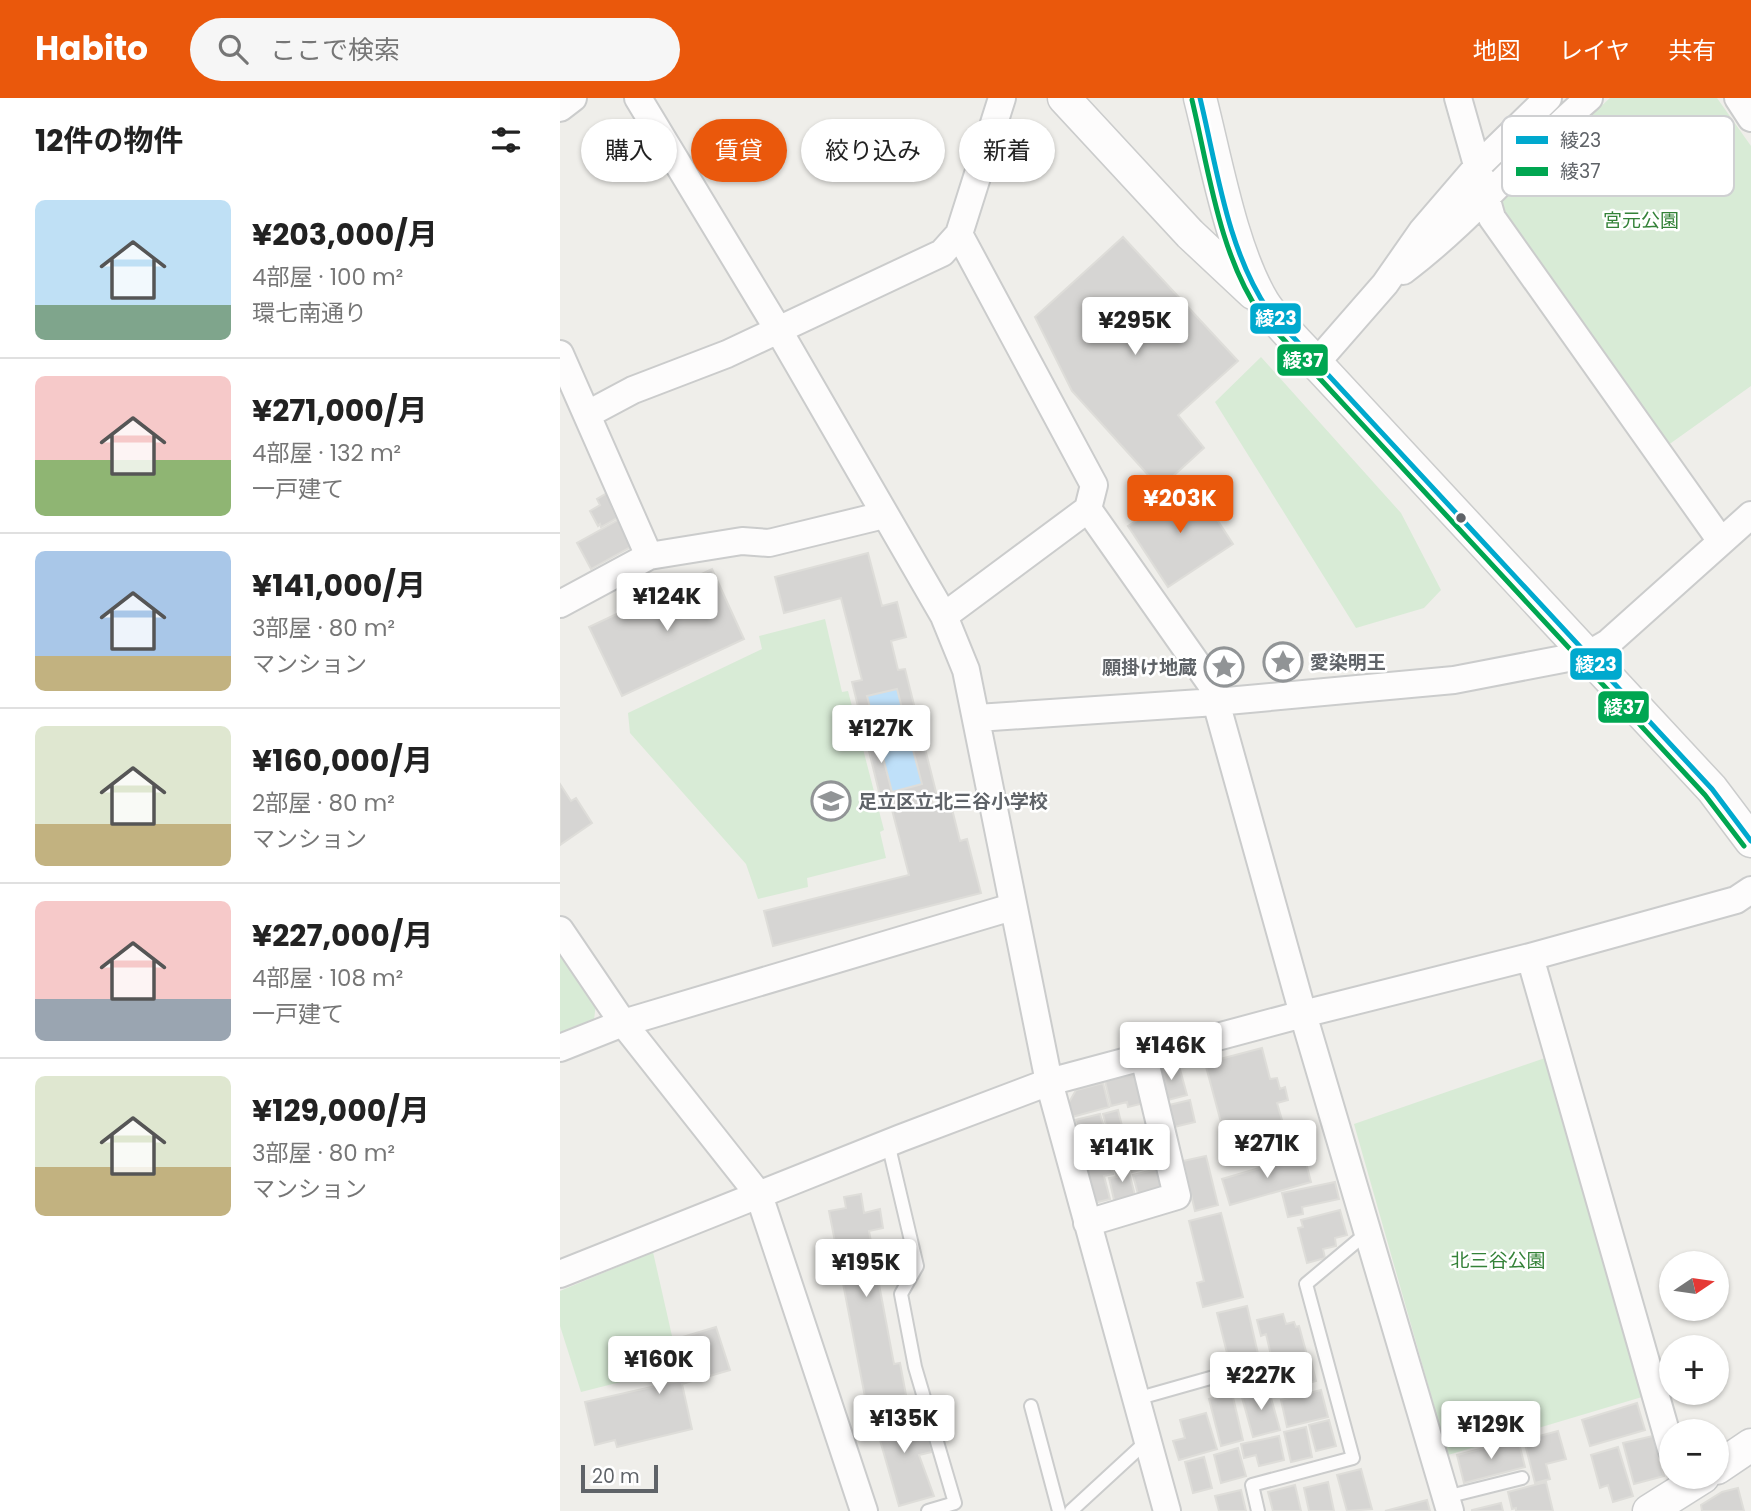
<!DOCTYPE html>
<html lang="ja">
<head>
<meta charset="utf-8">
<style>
	:root { --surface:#fff; --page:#f6f6f6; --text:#222; --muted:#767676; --line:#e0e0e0; --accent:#ea580c }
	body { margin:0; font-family:Poppins,"Noto Sans JP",sans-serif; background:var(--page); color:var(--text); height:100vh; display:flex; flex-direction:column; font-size:26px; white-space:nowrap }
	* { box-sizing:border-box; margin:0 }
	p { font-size:23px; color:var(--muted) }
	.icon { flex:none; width:38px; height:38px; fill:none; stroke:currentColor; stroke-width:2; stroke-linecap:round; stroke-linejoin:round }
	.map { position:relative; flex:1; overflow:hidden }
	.details { display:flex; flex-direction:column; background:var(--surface); width:560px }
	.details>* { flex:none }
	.banner { position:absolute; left:21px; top:21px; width:665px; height:63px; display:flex; gap:14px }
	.needle { width:46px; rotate:77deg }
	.tools { position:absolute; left:1099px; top:1153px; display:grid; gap:14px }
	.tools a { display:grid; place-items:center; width:70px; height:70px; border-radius:50%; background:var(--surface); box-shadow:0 2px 5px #0004; font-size:35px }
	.scale { position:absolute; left:21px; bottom:18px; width:77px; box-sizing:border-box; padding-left:7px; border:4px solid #5f6368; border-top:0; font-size:19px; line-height:24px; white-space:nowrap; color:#5f6368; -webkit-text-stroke:5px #fff; paint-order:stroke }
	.price { position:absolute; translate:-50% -60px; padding:0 16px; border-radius:7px; background:#fff; color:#222; font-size:23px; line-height:46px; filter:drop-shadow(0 2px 4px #0008) }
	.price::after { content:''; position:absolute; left:50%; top:42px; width:21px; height:16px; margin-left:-10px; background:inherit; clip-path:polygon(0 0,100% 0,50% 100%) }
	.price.current { background:var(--accent); color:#fff }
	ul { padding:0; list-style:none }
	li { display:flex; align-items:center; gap:21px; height:175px; padding:0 35px }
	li+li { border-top:2px solid var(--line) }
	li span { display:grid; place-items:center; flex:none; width:196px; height:140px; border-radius:10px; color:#555 }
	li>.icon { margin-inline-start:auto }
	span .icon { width:84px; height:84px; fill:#fffc; stroke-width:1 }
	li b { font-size:30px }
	h2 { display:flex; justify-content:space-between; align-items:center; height:84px; padding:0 35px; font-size:30px }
	.chip { padding:0 24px; border-radius:32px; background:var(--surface); box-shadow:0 2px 5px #0004; font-size:24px; line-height:63px }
	.chip.current { background:var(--accent); color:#fff }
	header { display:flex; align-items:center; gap:42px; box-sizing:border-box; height:98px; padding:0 35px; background:var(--accent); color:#fff }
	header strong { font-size:33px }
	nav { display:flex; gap:38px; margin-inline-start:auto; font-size:24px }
	.search { width:490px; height:63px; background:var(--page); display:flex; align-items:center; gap:18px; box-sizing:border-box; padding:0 24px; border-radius:38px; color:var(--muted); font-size:26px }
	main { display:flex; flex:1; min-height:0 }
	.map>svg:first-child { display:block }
	.green { fill:#d8ebd6 }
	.water { fill:#bfe0f9 }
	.building { fill:#d6d5d3; stroke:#deddd9; stroke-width:2; fill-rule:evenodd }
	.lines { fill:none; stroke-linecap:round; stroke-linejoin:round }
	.service-casing { stroke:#cbcccc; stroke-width:16 }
	.minor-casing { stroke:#cbcccc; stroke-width:30 }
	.tertiary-casing { stroke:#cbcccc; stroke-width:35 }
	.service { stroke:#fdfcfc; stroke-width:12 }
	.minor { stroke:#fdfcfc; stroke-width:26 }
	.tertiary { stroke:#fdfcfc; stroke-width:32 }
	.bus-1-casing { stroke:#fff; stroke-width:10 }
	.bus-2-casing { stroke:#fff; stroke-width:10 }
	.bus-1 { stroke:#00a9ce; stroke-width:5 }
	.bus-2 { stroke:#00a651; stroke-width:5 }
	.bus-dot { fill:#5f6368; stroke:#fff; stroke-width:2.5 }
	.labels { text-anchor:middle; stroke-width:5; stroke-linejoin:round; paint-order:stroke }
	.park-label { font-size:19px; fill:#348238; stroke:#fff }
	.poi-label { font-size:19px; font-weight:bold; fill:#5f6368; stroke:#fff; text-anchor:start }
	.key { fill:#fff; stroke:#cfd0d2; stroke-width:2 }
	.key-label { font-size:19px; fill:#5f6368 }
	.line-badge { stroke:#fff; stroke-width:2.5 }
	.badge-label { font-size:19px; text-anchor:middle; font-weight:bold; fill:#fff }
</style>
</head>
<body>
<header>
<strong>Habito</strong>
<div class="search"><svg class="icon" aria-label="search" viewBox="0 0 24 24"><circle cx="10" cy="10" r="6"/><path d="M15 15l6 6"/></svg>ここで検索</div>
<nav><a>地図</a><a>レイヤ</a><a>共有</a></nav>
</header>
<main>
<section class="details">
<h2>12件の物件<svg class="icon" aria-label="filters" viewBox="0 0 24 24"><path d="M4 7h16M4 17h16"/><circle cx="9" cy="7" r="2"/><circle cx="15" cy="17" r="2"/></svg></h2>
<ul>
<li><span style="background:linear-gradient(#bfe0f5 75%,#7fa58c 0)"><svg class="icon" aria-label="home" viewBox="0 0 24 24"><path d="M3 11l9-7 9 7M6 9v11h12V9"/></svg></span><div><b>¥203,000/月</b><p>4部屋 · 100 m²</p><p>環七南通り</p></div></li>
<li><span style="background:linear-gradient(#f6c9c9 60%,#8fb573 0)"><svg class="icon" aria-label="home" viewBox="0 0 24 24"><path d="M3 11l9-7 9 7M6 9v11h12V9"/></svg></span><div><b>¥271,000/月</b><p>4部屋 · 132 m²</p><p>一戸建て</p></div></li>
<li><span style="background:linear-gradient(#a9c7e8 75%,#c2b280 0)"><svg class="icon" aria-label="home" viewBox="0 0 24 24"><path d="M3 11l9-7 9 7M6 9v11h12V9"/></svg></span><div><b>¥141,000/月</b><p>3部屋 · 80 m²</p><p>マンション</p></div></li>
<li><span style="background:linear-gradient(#dfe7d0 70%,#c2b280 0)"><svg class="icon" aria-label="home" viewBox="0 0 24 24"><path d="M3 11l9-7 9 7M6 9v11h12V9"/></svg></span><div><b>¥160,000/月</b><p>2部屋 · 80 m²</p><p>マンション</p></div></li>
<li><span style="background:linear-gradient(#f6c9c9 70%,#9aa5b1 0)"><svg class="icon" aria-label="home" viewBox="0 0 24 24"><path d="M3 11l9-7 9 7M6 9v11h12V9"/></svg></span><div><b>¥227,000/月</b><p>4部屋 · 108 m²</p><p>一戸建て</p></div></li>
<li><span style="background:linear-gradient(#dfe7d0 65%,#c2b280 0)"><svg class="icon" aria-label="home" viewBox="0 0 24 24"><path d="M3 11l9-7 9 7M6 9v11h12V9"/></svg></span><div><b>¥129,000/月</b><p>3部屋 · 80 m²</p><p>マンション</p></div></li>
</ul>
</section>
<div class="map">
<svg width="1191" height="1413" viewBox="0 0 1191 1413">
	<rect width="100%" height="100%" fill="#efeeea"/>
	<path class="green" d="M1050,0H1157L1191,48V288L1104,350L941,115L942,99Z
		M701,259L841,415L881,492L864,510L796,530L655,304Z
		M265,521L282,594L288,593L324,732L320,734L326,760L247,780L248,789L198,801L186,766L70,635L68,615L202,551L199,538Z
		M0,853L36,905L34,922L0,934Z
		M985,960L1082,1299L888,1357L794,1026Z
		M93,1154L112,1238L94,1244L100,1274L21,1294L0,1228V1193Z"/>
	<path class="water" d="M337,591L362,686L332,694L307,598Z"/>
	<path class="building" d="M563,139L678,263L618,317L644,350L600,390L512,293L475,219Z
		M633,385L673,446L608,489L568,428Z
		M49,394L56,407L52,409L57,420L41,429L40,426L38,428L30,413L40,407L37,401Z
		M60,421L74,447L31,471L17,445Z
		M308,455L322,508L337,504L346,539L331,543L338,572L345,571L377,698L371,699L374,711L391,707L400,743L407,741L421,795L213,848L204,813L349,777L331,708L323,710L292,584L302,582L281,500L224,515L215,479ZM337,591L362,686L332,694L307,598Z
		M152,471L184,541L62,598L29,529Z
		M0,686L11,703L16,700L32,725L0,747Z
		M702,950L710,981L717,980L720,991L725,989L728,1002L717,1005L727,1039L721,1041L724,1051L672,1065L645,965Z
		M618,964L627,997L604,1003L596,970Z
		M576,975L584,1005L568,1009L567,1004L551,1008L545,983Z
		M543,985L549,1009L512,1019L508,1006L516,992Z
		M630,1002L635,1024L614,1029L609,1007Z
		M558,1012L564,1036L524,1046L522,1037L547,1031L543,1016Z
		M540,1016L544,1029L519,1035L515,1022Z
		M571,1037L575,1053L526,1065L522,1050Z
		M592,1039L599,1067L572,1074L568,1059L578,1056L575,1044Z
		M744,1057L751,1084L670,1107L662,1081Z
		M646,1058L658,1107L635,1113L623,1063Z
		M550,1062L553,1076L544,1078L550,1101L534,1105L524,1069Z
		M566,1063L576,1101L555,1106L549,1080L557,1079L553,1066Z
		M601,1070L605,1088L600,1089L601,1094L579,1100L573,1077Z
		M775,1084L779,1101L742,1109L743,1116L728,1119L722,1095Z
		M301,1096L304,1115L320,1111L323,1130L309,1133L334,1266L340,1265L346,1297L306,1304L269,1113L286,1110L284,1099Z
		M780,1112L787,1137L775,1140L776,1148L763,1151L765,1160L747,1165L738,1130L743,1129L741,1122Z
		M661,1115L683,1199L643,1209L637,1185L644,1183L629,1123Z
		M687,1208L698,1256L669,1263L657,1215Z
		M723,1216L726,1226L734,1224L736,1229L739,1228L747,1257L713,1266L706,1236L701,1238L697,1222Z
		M156,1229L170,1272L122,1286L132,1331L57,1349L55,1342L35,1347L25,1304L118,1283L106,1244Z
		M751,1262L756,1283L725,1291L720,1271Z
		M708,1289L720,1332L693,1339L681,1296Z
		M761,1292L768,1319L727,1329L721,1302Z
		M672,1295L683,1342L661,1348L649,1301Z
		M1077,1305L1085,1332L1030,1348L1022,1322Z
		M347,1308L354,1332L352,1333L353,1336L367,1332L372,1354L359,1357L374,1398L339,1408L313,1318Z
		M646,1315L657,1351L619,1362L613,1343L625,1340L620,1322Z
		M769,1322L776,1348L756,1353L749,1327Z
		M746,1329L752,1359L731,1364L724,1334Z
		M998,1333L1006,1361L986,1366L990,1381L975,1385L964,1342Z
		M719,1338L724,1362L699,1368L696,1357L684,1360L681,1346Z
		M1093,1338L1104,1378L1074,1386L1063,1345Z
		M958,1341L965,1369L904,1385L897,1357Z
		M1058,1349L1073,1398L1053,1404L1048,1387L1040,1390L1031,1357Z
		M678,1350L686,1378L661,1385L654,1357Z
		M644,1359L652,1390L633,1395L625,1364Z
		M801,1371L812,1411L787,1413L777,1377Z
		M768,1384L774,1413H749L744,1390Z
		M986,1384L993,1413H956V1410L952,1411L948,1394Z
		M735,1387L741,1413H713L708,1394Z
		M1178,1390L1184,1413H1142L1141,1407L1162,1394Z
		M681,1392L686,1413H659L655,1398Z
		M867,1402L870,1413H825Z
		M941,1405L943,1413H912V1412Z"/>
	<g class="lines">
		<g class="service-casing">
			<path id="service" d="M328,1045L357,1168L341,1196L355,1269L395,1405L368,1413
				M576,1301L668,1275
				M471,1308L499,1413
				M886,1399L962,1380
				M511,1413L587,1343
				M698,1413L692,1387L793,1360L746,1186L808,1134"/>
		</g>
		<g class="minor-casing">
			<path id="minor" d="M78,0L219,233L384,518L406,572L489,984L607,1413
				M898,0L932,120L1161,443
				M1178,0L1191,20
				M0,10L13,0
				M843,173C911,122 965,55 1029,0
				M0,256L89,458
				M756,265L825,186L862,133L917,69L988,0
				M28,316L73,292L167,256L382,155L399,136L442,0
				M528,411L651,586L743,916L890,1413
				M0,506L89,458L182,443L209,445L324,417
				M384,518L528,411L534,387L399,136
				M417,620L656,604L894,582L1029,556L1048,545L1191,417
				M0,832L63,925L199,1097L304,1413
				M970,859L1111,1351
				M0,950L63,925L452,809
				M527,1125L617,1098L584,959
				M0,1176L341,1040L489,984L743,916L970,859L1176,802L1191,792"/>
		</g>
		<g class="tertiary-casing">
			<path id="tertiary" d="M504,0L630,136L693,195
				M640,0C656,62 671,150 703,204C716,225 740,246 756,265L1152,691L1191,743
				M1157,1370L1191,1347
				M1089,1413L1143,1379"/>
		</g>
		<use href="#service" class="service"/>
		<use href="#minor" class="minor"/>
		<use href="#tertiary" class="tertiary"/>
		<g class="bus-1-casing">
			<path id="bus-1" d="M640,0C657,70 667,151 708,212L1152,691L1191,743"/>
		</g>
		<g class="bus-2-casing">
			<path id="bus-2" d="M632,2C649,73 659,156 701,217L1145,697L1184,748"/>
		</g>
		<use href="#bus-1" class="bus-1"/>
		<use href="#bus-2" class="bus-2"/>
	</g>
	<defs>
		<g id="sight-ring" transform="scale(2.0125)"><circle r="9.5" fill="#fff" stroke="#919496" stroke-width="1.5"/><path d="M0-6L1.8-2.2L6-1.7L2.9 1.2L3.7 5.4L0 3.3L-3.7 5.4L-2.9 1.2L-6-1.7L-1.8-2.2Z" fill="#919496"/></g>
		<g id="school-ring" transform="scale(2.0125)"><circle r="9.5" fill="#fff" stroke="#919496" stroke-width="1.5"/><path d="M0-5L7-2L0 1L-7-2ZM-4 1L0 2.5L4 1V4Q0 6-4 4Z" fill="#919496"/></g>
	</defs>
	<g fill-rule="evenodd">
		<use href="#sight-ring" x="723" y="564"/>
		<use href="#sight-ring" x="664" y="569"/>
		<use href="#school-ring" x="271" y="703"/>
	</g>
	<circle class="bus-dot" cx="901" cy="420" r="6"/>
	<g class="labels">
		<g class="park-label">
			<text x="1081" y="129">宮元公園</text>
			<text x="938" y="1169">北三谷公園</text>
		</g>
		<g class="poi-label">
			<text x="750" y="571">愛染明王</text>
			<text x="637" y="576" text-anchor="end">願掛け地蔵</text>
			<text x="298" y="710">足立区立北三谷小学校</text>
		</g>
	</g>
	<rect x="942" y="18" width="232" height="80" rx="10" class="key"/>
	<rect x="956" y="38" width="32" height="8" fill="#00a9ce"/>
	<rect x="956" y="69" width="32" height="9" fill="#00a651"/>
	<g class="key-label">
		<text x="1000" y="49">綾23</text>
		<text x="1000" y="80">綾37</text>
	</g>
	<g class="line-badge">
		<rect x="689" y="204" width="53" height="33" rx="7" fill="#00a9ce"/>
		<rect x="716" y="245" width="53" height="34" rx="7" fill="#00a651"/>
		<rect x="1009" y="549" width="54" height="34" rx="7" fill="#00a9ce"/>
		<rect x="1037" y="592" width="53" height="34" rx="7" fill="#00a651"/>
	</g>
	<g class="badge-label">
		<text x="716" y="227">綾23</text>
		<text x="743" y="269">綾37</text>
		<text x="1036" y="573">綾23</text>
		<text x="1064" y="616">綾37</text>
	</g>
</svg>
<div class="tools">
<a><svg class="needle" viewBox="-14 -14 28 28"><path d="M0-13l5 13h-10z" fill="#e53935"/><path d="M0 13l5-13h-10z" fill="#767676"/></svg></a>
<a>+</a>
<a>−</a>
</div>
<div class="scale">20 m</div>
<b class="price" style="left:575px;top:259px">¥295K</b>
<b class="price current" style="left:620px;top:437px">¥203K</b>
<b class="price" style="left:107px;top:535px">¥124K</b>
<b class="price" style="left:321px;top:667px">¥127K</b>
<b class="price" style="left:611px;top:984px">¥146K</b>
<b class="price" style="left:707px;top:1082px">¥271K</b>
<b class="price" style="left:562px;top:1086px">¥141K</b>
<b class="price" style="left:306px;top:1201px">¥195K</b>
<b class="price" style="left:99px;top:1298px">¥160K</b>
<b class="price" style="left:701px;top:1314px">¥227K</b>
<b class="price" style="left:344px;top:1357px">¥135K</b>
<b class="price" style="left:931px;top:1363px">¥129K</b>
<div class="banner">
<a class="chip">購入</a>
<a class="chip current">賃貸</a>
<a class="chip">絞り込み</a>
<a class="chip">新着</a>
</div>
</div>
</main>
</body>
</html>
